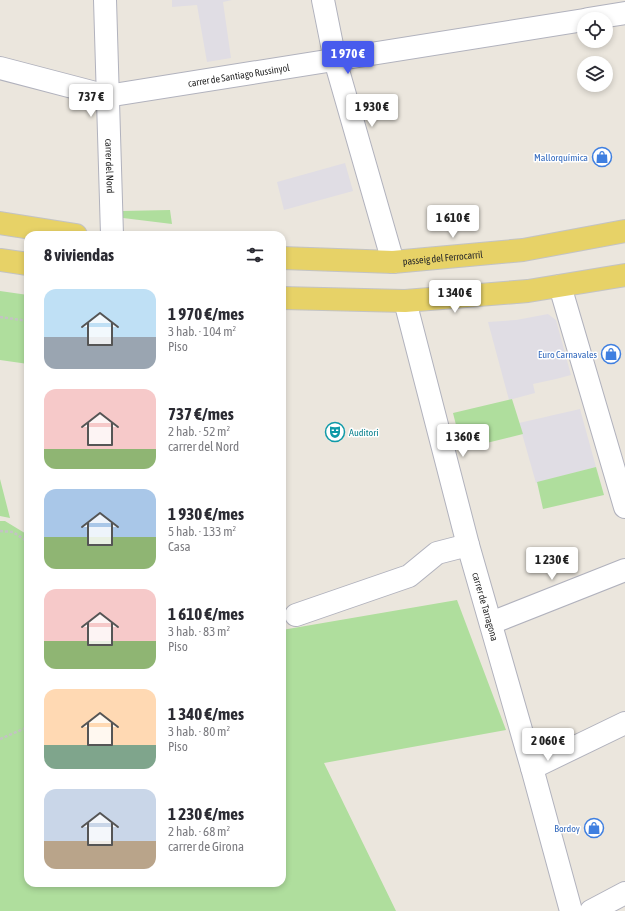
<!DOCTYPE html>
<html lang="es">
<head>
<meta charset="utf-8">
<style>
	:root { --surface:#fff; --page:#f2f2f3; --text:#2b2b33; --muted:#7c7c81; --accent:#485bed }
	body { margin:0; font-family:"Asap Condensed",sans-serif; background:var(--page); color:var(--text); height:100vh; display:flex; flex-direction:column; font-size:15px; white-space:nowrap }
	* { box-sizing:border-box; margin:0 }
	p { font-size:13px; color:var(--muted) }
	.icon { flex:none; width:22px; height:22px; fill:none; stroke:currentColor; stroke-width:2; stroke-linecap:round; stroke-linejoin:round }
	.map { position:relative; flex:1; overflow:hidden }
	.drawer { position:absolute; left:24px; top:231px; width:262px; height:656px; display:flex; flex-direction:column; background:var(--surface); border-radius:12px; box-shadow:0 2px 6px #0003 }
	.drawer>* { flex:none }
	.buttons { position:absolute; left:577px; top:12px; display:grid; gap:8px }
	.buttons a { display:grid; place-items:center; width:36px; height:36px; border-radius:50%; background:var(--surface); box-shadow:0 2px 6px #0003; font-size:20px }
	.price { position:absolute; translate:-50% -34px; padding:0 9px; border-radius:4px; background:#fff; color:#222; font-size:13px; line-height:26px; filter:drop-shadow(0 1px 2px #0008) }
	.price::after { content:''; position:absolute; left:50%; top:24px; width:12px; height:9px; margin-left:-6px; background:inherit; clip-path:polygon(0 0,100% 0,50% 100%) }
	.price.on { background:var(--accent); color:#fff }
	ul { padding:0; list-style:none }
	li { display:flex; align-items:center; gap:12px; height:100px; padding:0 20px }
	li span { display:grid; place-items:center; flex:none; width:112px; height:80px; border-radius:12px; color:#555 }
	li>.icon { margin-inline-start:auto }
	span .icon { width:48px; height:48px; fill:#fffc; stroke-width:1 }
	li b { font-size:17px }
	h2 { display:flex; justify-content:space-between; align-items:center; height:48px; padding:0 20px; font-size:17px }
	.map>svg:first-child { display:block }
	.industrial { fill:#e0dde4 }
	.green { fill:#afde9d }
	.lines { fill:none; stroke-linecap:round; stroke-linejoin:round }
	.minor-casing { stroke:#b1b2bd; stroke-width:24 }
	.major-casing { stroke:#c3c3c3; stroke-width:24 }
	.path { stroke:#c3c3c3; stroke-width:2.5; stroke-dasharray:3 2; stroke-linecap:butt }
	.minor { stroke:#fff; stroke-width:22 }
	.major { stroke:#e7d267; stroke-width:22 }
	.labels { text-anchor:middle; stroke-width:3; stroke-linejoin:round; paint-order:stroke }
	.street-label { font-size:10px; fill:#2a2a2a; stroke:#fff }
	.shop-label { font-size:10px; fill:#366cbe; stroke:#fff; text-anchor:end }
	.culture-label { font-size:10px; fill:#0d838f; stroke:#fff; text-anchor:start }
</style>
</head>
<body>
<div class="map">
<svg width="625" height="911" viewBox="0 0 625 911">
	<rect width="100%" height="100%" fill="#ebe6dd"/>
	<path class="industrial" d="M172,0H232L223,2L231,58L207,62L197,5L172,7Z
		M345,163L353,191L284,210L277,182Z
		M548,314L556,320L571,375L556,379L533,384L535,393L509,400L488,322L516,320Z
		M580,409L596,467L536,483L519,423Z"/>
	<path class="green" d="M170,210L172,224L123,218L122,211Z
		M0,291L28,295V364L0,360Z
		M512,399L523,434L462,449L453,413Z
		M596,467L604,495L543,509L537,482Z
		M0,479L10,518L0,516Z
		M0,521H5L28,535V883H282V630L457,600L506,730L324,763L396,911H0Z"/>
	<g class="lines">
		<g class="minor-casing">
			<g id="minor">
				<path id="s1" d="M105,0L112,235"/>
				<path d="M323,0L335,60L393,262"/>
				<path d="M588,19L625,13"/>
				<path id="s2" d="M0,68L107,96L584,20"/>
				<path d="M560,286L625,507"/>
				<path id="s3" d="M405,301L468,545L532,768L571,911"/>
				<path d="M296,615L409,576L437,553L468,545"/>
				<path d="M491,623L625,570"/>
				<path d="M532,768L625,723"/>
				<path d="M591,911L625,893"/>
			</g>
		</g>
		<g class="major-casing">
			<g id="major">
				<path d="M0,223L76,235"/>
				<path id="s4" d="M282,258L393,262L523,250L625,231"/>
				<path d="M0,260L28,264"/>
				<path d="M282,298L405,301L528,291L625,275"/>
			</g>
		</g>
		<path class="path" d="M0,317L28,321
			M0,531L13,532L28,542
			M0,739L28,727"/>
		<use href="#minor" class="minor"/>
		<use href="#major" class="major"/>
	</g>
	<defs>
		<g id="shop-ring" transform="scale(1)"><circle r="9.5" fill="#fff" stroke="#3f7fe0" stroke-width="1.5"/><path d="M-5-2.5h2.3a2.7 3.5 0 0 1 5.4 0H5L5.5 6h-11ZM-1.5-2.5h3a1.5 2.3 0 0 0-3 0Z" fill="#3f7fe0"/></g>
		<g id="theatre-ring" transform="scale(1)"><circle r="9.5" fill="#fff" stroke="#0f9aa8" stroke-width="1.5"/><path d="M-5-5.5Q0-4 5-5.5V0Q5 5 0 6Q-5 5-5 0ZM-3.3-2.5H-1v1.5H-3.3ZM1-2.5H3.3v1.5H1ZM-2.8 1Q0 5.5 2.8 1Z" fill="#0f9aa8"/></g>
	</defs>
	<g fill-rule="evenodd">
		<use href="#shop-ring" x="602" y="157"/>
		<use href="#shop-ring" x="611" y="354"/>
		<use href="#theatre-ring" x="335" y="432"/>
		<use href="#shop-ring" x="594" y="828"/>
	</g>
	<g class="labels">
		<g class="street-label">
			<text dy="4" stroke="none"><textPath href="#s2" startOffset="244">carrer de Santiago Russinyol</textPath></text>
			<text dy="4" stroke="none"><textPath href="#s1" startOffset="166">carrer del Nord</textPath></text>
			<text dy="4" stroke="none"><textPath href="#s4" startOffset="161">passeig del Ferrocarril</textPath></text>
			<text dy="4" stroke="none"><textPath href="#s3" startOffset="316">carrer de Tarragona</textPath></text>
		</g>
		<g class="shop-label">
			<text x="588" y="161">Mallorquímica</text>
			<text x="597" y="358">Euro Carnavales</text>
			<text x="580" y="832">Bordoy</text>
		</g>
		<g class="culture-label">
			<text x="349" y="436">Auditori</text>
		</g>
	</g>
</svg>
<div class="buttons">
<a><svg class="icon" aria-label="locate" viewBox="0 0 24 24"><circle cx="12" cy="12" r="6"/><path d="M12 2v4M12 18v4M2 12h4M18 12h4"/></svg></a>
<a><svg class="icon" aria-label="layers" viewBox="0 0 24 24"><path d="M12 4l9 5-9 5-9-5zM3 14l9 5 9-5"/></svg></a>
</div>
<b class="price on" style="left:348px;top:75px">1 970 €</b>
<b class="price" style="left:91px;top:118px">737 €</b>
<b class="price" style="left:372px;top:128px">1 930 €</b>
<b class="price" style="left:453px;top:239px">1 610 €</b>
<b class="price" style="left:455px;top:314px">1 340 €</b>
<b class="price" style="left:463px;top:458px">1 360 €</b>
<b class="price" style="left:552px;top:581px">1 230 €</b>
<b class="price" style="left:548px;top:762px">2 060 €</b>
<section class="drawer">
<h2>8 viviendas<svg class="icon" aria-label="filters" viewBox="0 0 24 24"><path d="M4 7h16M4 17h16"/><circle cx="9" cy="7" r="2"/><circle cx="15" cy="17" r="2"/></svg></h2>
<ul>
<li><span style="background:linear-gradient(#bfe0f5 60%,#9aa5b1 0)"><svg class="icon" aria-label="home" viewBox="0 0 24 24"><path d="M3 11l9-7 9 7M6 9v11h12V9"/></svg></span><div><b>1 970 €/mes</b><p>3 hab. · 104 m²</p><p>Piso</p></div></li>
<li><span style="background:linear-gradient(#f6c9c9 75%,#8fb573 0)"><svg class="icon" aria-label="home" viewBox="0 0 24 24"><path d="M3 11l9-7 9 7M6 9v11h12V9"/></svg></span><div><b>737 €/mes</b><p>2 hab. · 52 m²</p><p>carrer del Nord</p></div></li>
<li><span style="background:linear-gradient(#a9c7e8 60%,#8fb573 0)"><svg class="icon" aria-label="home" viewBox="0 0 24 24"><path d="M3 11l9-7 9 7M6 9v11h12V9"/></svg></span><div><b>1 930 €/mes</b><p>5 hab. · 133 m²</p><p>Casa</p></div></li>
<li><span style="background:linear-gradient(#f6c9c9 65%,#8fb573 0)"><svg class="icon" aria-label="home" viewBox="0 0 24 24"><path d="M3 11l9-7 9 7M6 9v11h12V9"/></svg></span><div><b>1 610 €/mes</b><p>3 hab. · 83 m²</p><p>Piso</p></div></li>
<li><span style="background:linear-gradient(#ffd9b3 70%,#7fa58c 0)"><svg class="icon" aria-label="home" viewBox="0 0 24 24"><path d="M3 11l9-7 9 7M6 9v11h12V9"/></svg></span><div><b>1 340 €/mes</b><p>3 hab. · 80 m²</p><p>Piso</p></div></li>
<li><span style="background:linear-gradient(#c9d6e8 65%,#b9a48a 0)"><svg class="icon" aria-label="home" viewBox="0 0 24 24"><path d="M3 11l9-7 9 7M6 9v11h12V9"/></svg></span><div><b>1 230 €/mes</b><p>2 hab. · 68 m²</p><p>carrer de Girona</p></div></li>
</ul>
</section>
</div>
</body>
</html>
